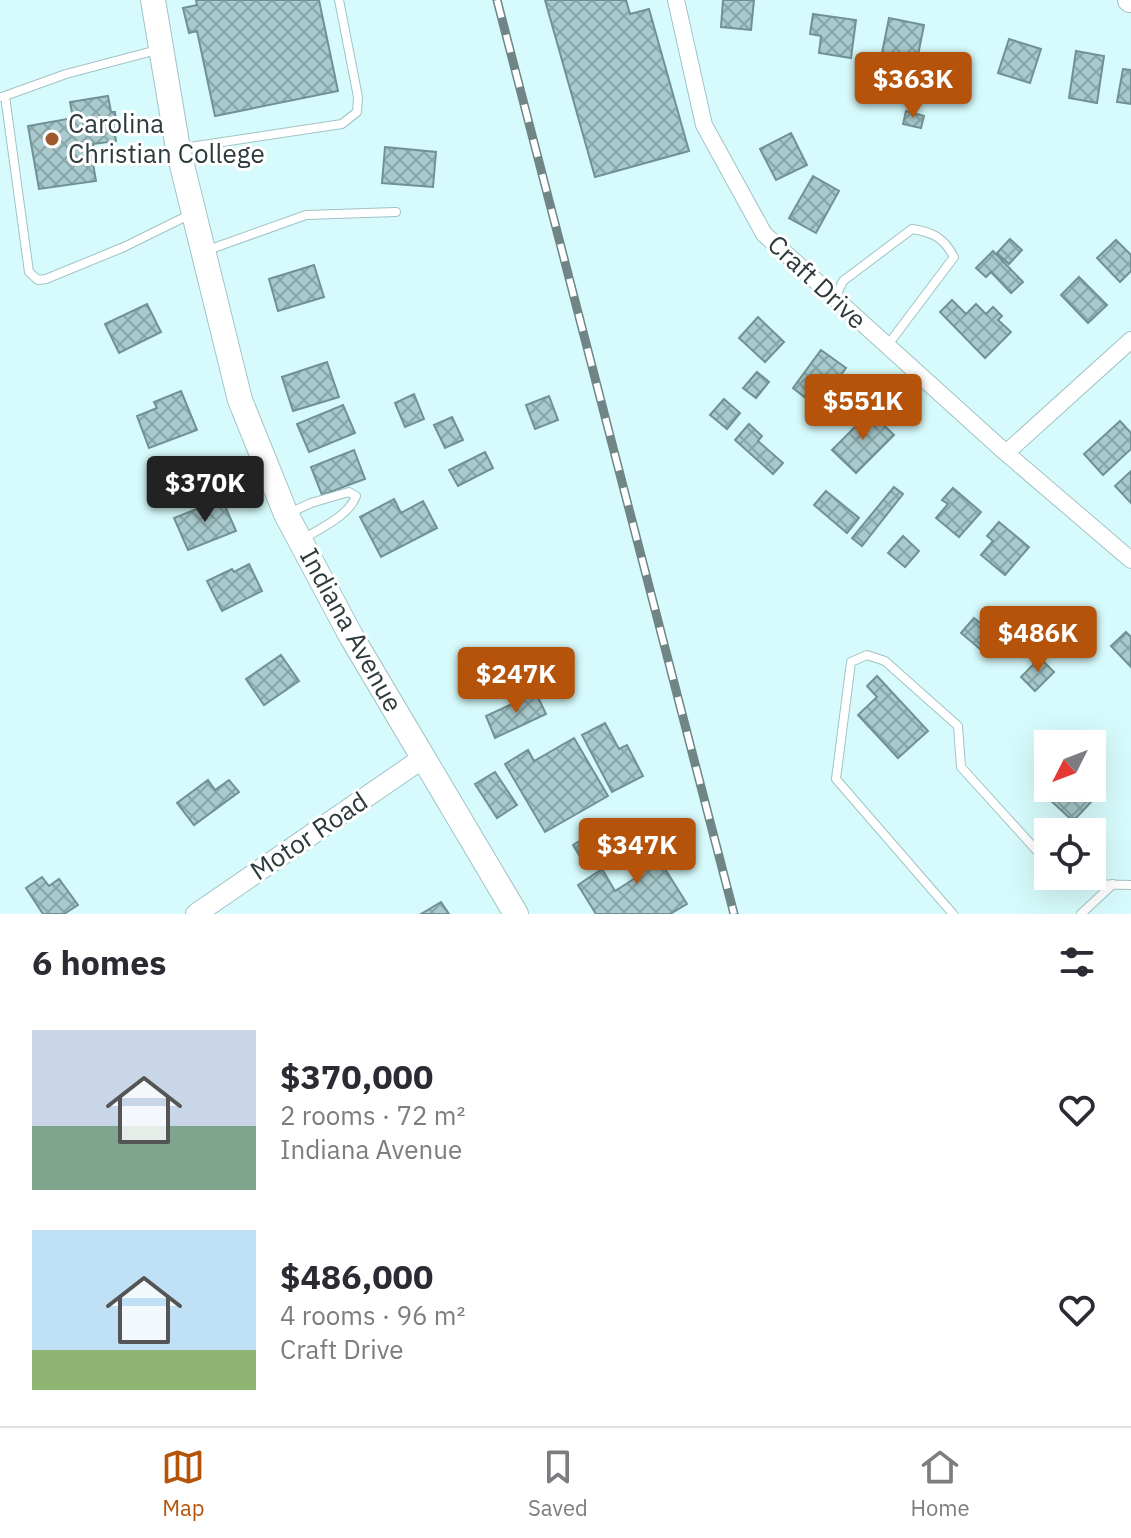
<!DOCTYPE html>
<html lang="en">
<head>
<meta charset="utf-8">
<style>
	:root { --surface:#fff; --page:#f2f2f3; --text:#2b2b33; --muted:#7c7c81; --line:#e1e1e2; --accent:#b45309 }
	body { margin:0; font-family:"IBM Plex Sans",sans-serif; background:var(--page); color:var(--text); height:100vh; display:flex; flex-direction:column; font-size:30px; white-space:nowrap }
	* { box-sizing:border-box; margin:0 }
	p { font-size:26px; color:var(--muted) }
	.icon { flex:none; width:44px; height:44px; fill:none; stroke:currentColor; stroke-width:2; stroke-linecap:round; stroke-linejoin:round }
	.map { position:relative; height:914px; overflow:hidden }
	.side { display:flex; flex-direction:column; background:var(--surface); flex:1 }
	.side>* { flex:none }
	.needle { width:52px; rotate:228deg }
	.fabs { position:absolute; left:1034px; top:730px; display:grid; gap:16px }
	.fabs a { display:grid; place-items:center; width:72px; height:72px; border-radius:0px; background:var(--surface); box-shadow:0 8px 32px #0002; font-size:40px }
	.price { position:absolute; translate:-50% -68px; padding:0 18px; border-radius:8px; background:var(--accent); color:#fff; font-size:26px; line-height:52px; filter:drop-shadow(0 2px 4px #0008) }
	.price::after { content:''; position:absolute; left:50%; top:48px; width:24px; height:18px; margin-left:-12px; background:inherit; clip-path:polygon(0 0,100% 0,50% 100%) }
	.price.active { background:#222; color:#fff }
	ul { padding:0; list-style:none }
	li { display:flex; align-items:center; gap:24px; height:200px; padding:0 32px }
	li span { display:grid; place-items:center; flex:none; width:224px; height:160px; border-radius:0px; color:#555 }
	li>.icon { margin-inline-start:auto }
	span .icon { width:96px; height:96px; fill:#fffc; stroke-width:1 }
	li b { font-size:34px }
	h2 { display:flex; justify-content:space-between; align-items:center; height:96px; padding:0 32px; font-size:34px }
	.dock { display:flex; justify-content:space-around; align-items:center; height:112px; border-top:2px solid var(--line); background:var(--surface); font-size:22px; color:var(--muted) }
	.dock a { display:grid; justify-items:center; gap:4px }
	.dock .active { color:var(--accent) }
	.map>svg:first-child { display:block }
	.building { fill:url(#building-cross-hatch); stroke:#719294; stroke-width:2 }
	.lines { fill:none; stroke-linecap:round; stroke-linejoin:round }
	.service-casing { stroke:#a1c3c5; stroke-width:10 }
	.minor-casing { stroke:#a1c3c5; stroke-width:18 }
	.tertiary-casing { stroke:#a1c3c5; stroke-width:22 }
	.secondary-casing { stroke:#a1c3c5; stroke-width:26 }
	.service { stroke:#fff; stroke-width:8 }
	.minor { stroke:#fff; stroke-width:16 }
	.tertiary { stroke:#fff; stroke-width:20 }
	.secondary { stroke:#fff; stroke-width:24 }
	.rail-casing { stroke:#6f8586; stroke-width:9 }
	.rail { stroke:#fff; stroke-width:6; stroke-dasharray:18; stroke-linecap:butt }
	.poi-dot { fill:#a05a2f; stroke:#fff; stroke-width:3 }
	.labels { text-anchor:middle; stroke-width:6; stroke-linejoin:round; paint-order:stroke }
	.poi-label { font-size:26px; fill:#2e3b3c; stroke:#fff; text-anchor:start }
	.street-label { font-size:26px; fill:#2e3b3c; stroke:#fff }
</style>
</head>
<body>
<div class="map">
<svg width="1131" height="914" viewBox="0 0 1131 914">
	<defs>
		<pattern id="building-cross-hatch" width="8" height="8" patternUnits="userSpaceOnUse" patternTransform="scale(2)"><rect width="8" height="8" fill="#a8cacc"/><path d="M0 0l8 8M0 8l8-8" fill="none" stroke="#89a5a7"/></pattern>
	</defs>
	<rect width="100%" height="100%" fill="#d7fbfc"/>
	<path class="building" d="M196,0H319L338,91L215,116L197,31L189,33L183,8L197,5Z
		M545,0H626L630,14L649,9L689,151L595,177Z
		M723,0H754L751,30L721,27Z
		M813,14L856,20L851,58L819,53L821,36L810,34Z
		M889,18L924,25L912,85L877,78Z
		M1009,39L1041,49L1030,83L998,73Z
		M1076,51L1104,56L1097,103L1069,98Z
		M1123,69L1131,70V104L1117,102Z
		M108,96L111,112H115L116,123L113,124L116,141L93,144L96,157L92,158L96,181L39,189L28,126L73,118L70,102Z
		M906,111L924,116L921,128L903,124Z
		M791,133L807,165L776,180L760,149Z
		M385,147L436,152L433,187L382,183Z
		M813,176L839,191L816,233L789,218Z
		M1010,239L1022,250L1009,264L997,253Z
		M1116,240L1131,255V271L1120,282L1097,258Z
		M993,251L1023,282L1011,293L991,272L986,277L976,268Z
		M314,265L324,297L278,311L269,279Z
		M1079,277L1107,305L1088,323L1061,295Z
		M952,300L966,314L976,304L986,314L993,307L1002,316L998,320L1011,332L985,358L940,312Z
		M147,304L161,332L119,353L105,324Z
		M758,317L784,342L765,362L739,338Z
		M821,350L846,368L817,407L793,388Z
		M327,362L339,397L293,411L282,377Z
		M757,372L769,382L756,398L743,388Z
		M181,391L197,430L149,448L137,416L157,408L154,402Z
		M414,394L424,419L405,427L395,403Z
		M549,396L558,420L535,429L526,405Z
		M724,399L740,413L727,429L710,415Z
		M343,405L355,433L309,452L297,424Z
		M870,412L894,435L856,473L832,450Z
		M452,417L463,440L445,448L434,425Z
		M1120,421L1131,433V449L1103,475L1084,454Z
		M749,424L762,436L758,441L783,463L773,474L735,440Z
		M354,450L365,479L322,495L311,467Z
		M485,452L493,468L458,486L449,470Z
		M1131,471V503L1115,486Z
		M894,487L903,494L862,546L852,538Z
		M953,488L981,512L959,537L936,518L948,504L942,500Z
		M826,491L859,518L847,533L814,505Z
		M222,499L236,531L188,550L174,518Z
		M394,499L401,513L423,501L437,528L381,557L360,517Z
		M999,522L1029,547L1005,575L981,555L993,541L987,536Z
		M903,536L919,551L905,567L888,553Z
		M249,564L262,591L222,611L207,581L232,569L234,572Z
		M974,618L999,638L986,654L961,633Z
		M1126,632L1131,637V667L1111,646Z
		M281,655L299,681L264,705L246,679Z
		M1040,658L1054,672L1035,691L1021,677Z
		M877,676L928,731L898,758L858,715L877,697L867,686Z
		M536,693L546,714L495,738L486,716Z
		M605,723L619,749L627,745L643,776L612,792L582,735Z
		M574,738L608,796L545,832L505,764L528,750L534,761Z
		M495,772L517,805L497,818L475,784Z
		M1048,775V788H1079L1093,800L1073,821L1037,788Z
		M208,780L215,790L229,780L239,792L194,825L177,803Z
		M612,821L624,842L585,865L573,845Z
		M653,833L670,858L662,864L687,904L670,914H596L578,885L602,869L615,891L643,873L627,849Z
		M42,877L49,886L59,879L78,905L64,914H43L26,888Z
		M441,902L449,914H421Z"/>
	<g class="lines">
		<g class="service-casing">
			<path id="service" d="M5,96L29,272L38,280L46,279L124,247L189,215
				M2,97L66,74L157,50
				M183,148L342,124L357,112L358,97L339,0
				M208,250L306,215L396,212
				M835,298L843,281L912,229C933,232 944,238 954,257L887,346
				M287,514L311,503L349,492L356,496C349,516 319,529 301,540
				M1070,876L1083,884L1131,885
				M953,914L836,779L851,662L867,655L885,661L958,726L961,767L1048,863
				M1081,914L1113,884"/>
		</g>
		<g class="minor-casing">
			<path id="minor" d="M676,0L704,125L764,234L1006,453L1131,560
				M1006,453L1131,340"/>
		</g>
		<g class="tertiary-casing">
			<path id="tertiary" d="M196,914L423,758"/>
		</g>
		<g class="secondary-casing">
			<path id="secondary" d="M153,0L178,149L240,400L286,514L351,636L516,914
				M1130,0H1131"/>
		</g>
		<use href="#service" class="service"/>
		<use href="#minor" class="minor"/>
		<use href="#tertiary" class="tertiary"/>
		<use href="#secondary" class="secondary"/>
		<g class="rail-casing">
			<path id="rail" d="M497,0L734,914"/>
		</g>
		<use href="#rail" class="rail"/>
	</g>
	<circle class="poi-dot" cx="52" cy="139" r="8"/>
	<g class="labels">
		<g class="poi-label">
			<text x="68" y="133">Carolina<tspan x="68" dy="30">Christian College</tspan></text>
		</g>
		<g class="street-label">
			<text transform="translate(817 282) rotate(43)" y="9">Craft Drive</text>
			<text transform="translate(351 630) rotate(61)" y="9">Indiana Avenue</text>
			<text transform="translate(309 836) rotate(-34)" y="9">Motor Road</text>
		</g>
	</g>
</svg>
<div class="fabs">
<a><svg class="needle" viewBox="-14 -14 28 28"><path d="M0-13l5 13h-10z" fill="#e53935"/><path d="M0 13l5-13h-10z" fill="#7c7c81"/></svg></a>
<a><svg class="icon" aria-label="locate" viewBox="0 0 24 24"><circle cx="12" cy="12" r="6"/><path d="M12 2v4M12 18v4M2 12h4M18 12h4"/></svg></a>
</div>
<b class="price" style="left:913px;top:120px">$363K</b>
<b class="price" style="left:863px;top:442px">$551K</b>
<b class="price active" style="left:205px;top:524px">$370K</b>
<b class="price" style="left:1038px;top:674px">$486K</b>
<b class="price" style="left:516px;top:715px">$247K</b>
<b class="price" style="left:637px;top:886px">$347K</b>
</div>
<section class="side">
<h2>6 homes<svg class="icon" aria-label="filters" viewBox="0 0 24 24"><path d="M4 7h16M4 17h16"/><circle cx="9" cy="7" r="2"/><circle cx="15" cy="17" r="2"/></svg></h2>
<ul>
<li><span style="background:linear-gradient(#c9d6e8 60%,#7fa58c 0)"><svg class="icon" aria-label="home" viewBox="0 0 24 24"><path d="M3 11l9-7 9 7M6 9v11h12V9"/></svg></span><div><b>$370,000</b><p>2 rooms · 72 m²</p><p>Indiana Avenue</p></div><svg class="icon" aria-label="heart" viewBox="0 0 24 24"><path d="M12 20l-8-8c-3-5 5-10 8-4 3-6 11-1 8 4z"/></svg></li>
<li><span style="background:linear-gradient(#bfe0f5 75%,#8fb573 0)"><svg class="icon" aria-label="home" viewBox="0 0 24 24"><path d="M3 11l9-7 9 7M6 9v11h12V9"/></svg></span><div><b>$486,000</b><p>4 rooms · 96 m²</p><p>Craft Drive</p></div><svg class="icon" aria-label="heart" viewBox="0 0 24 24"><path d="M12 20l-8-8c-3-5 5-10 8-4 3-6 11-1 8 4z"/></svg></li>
</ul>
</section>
<nav class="dock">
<a class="active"><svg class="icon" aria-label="map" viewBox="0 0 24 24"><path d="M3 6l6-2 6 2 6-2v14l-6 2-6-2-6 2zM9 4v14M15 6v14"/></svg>Map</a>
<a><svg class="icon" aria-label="saved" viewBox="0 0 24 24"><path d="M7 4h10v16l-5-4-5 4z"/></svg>Saved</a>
<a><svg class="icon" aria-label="home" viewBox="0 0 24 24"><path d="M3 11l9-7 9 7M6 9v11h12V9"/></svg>Home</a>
</nav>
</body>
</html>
